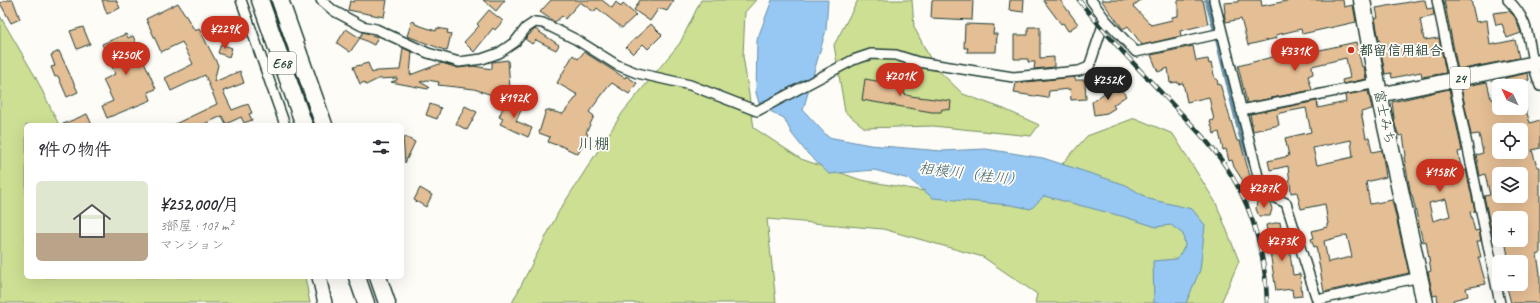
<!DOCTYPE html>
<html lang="ja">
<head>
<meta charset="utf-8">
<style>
	:root { --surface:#fff; --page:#f7f7f7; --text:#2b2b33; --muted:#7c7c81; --line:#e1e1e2; --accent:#c8321e }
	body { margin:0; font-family:Caveat,"Klee One",sans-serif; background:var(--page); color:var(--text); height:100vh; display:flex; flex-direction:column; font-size:15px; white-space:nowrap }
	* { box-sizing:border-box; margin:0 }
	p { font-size:13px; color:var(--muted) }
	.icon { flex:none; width:22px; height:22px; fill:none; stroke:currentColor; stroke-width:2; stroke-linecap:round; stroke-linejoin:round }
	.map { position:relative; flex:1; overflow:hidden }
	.drawer { position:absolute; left:24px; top:123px; width:380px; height:156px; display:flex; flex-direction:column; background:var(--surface); border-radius:6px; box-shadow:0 4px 16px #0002 }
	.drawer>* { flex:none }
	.needle { width:26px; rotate:314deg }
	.fabs { position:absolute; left:1492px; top:79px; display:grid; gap:8px }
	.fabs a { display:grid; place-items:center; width:36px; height:36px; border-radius:6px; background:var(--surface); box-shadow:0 4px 16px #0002; font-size:20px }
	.price { position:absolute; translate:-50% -34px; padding:0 9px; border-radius:14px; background:var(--accent); color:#fff; font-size:13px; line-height:26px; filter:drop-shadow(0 1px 2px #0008) }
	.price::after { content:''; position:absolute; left:50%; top:24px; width:12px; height:9px; margin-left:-6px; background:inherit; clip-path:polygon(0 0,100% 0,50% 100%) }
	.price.current { background:#222; color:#fff }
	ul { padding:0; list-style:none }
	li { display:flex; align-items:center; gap:12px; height:100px; padding:0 12px }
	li+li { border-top:1px solid var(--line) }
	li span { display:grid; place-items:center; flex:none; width:112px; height:80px; border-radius:6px; color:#555 }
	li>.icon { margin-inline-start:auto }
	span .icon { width:48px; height:48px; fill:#fffc; stroke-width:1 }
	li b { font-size:17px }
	h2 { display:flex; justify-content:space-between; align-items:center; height:48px; padding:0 12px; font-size:17px }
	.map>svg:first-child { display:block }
	.green { fill:#cddf93; stroke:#768e64 }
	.water { fill:#97c7f3; stroke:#6790a7 }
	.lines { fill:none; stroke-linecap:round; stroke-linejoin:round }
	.stream { stroke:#6790a7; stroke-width:3.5 }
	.building { fill:#e4be95; stroke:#1f3d34; fill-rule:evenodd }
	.street-casing { stroke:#1f3d34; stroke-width:12 }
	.secondary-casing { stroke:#1f3d34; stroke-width:16 }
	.primary-casing { stroke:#1f3d34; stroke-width:17 }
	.highway-casing { stroke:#1f3d34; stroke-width:19 }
	.street { stroke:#fdfcf7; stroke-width:9 }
	.secondary { stroke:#fdfcf7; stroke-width:13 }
	.primary { stroke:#fdfcf7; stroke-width:14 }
	.highway { stroke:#fdfcf7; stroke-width:16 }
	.rail-casing { stroke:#1f3d34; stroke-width:4.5 }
	.rail { stroke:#fdfcf7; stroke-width:3; stroke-dasharray:9; stroke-linecap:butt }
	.poi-dot { fill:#c8321e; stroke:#fdfcf7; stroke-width:1.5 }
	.labels { text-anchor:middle; stroke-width:3.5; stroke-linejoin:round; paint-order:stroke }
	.shield { fill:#fdfcf7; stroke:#62766e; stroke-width:1 }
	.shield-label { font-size:13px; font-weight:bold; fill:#1f3d34 }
	.poi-label { font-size:14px; font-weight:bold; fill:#1f3d34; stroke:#fdfcf7; text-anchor:start }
	.street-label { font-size:14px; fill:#1f3d34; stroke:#fdfcf7 }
	.water-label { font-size:15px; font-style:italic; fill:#3d6064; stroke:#fdfcf7 }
	.quarter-label { font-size:16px; fill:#1f3d34; stroke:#fdfcf7 }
</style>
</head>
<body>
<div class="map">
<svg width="1540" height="303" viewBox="0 0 1540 303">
	<rect width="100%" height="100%" fill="#fdfcf7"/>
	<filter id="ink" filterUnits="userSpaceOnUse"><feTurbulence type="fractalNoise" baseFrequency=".025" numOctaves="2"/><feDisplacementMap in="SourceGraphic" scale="8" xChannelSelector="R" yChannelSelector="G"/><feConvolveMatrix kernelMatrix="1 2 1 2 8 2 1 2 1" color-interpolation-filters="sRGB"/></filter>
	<g filter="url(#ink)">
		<path class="green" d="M701,0H756L745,12L743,56L754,128L801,159L861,180L964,198L1037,192L1087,136L1135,118L1173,134L1216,203L1239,261L1221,303H1035L1037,294L983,257L883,229L767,219L776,303H512L559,211L623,112L680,43Z
			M858,0H912L914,27L934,66L963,94L1004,109L1039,125L1031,136L933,126L865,128L845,112L834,45Z
			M0,16L35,76L59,125H26V277H305L310,303H0Z"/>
		<path class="water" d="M772,0H828L826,30L803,110L828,137L870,145L942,151L986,149L1043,158L1126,185L1149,199L1192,209L1205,225L1200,270L1186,303H1154L1153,261L1177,259L1185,246L1183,234L1171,225L1156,227L1125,217L1044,196L1031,209L1011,205L933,198L909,179L874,170L829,174L807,153L792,134L784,118L760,106L756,93L757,40Z"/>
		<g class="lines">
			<path class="stream" d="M1206,0L1214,28
				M1217,41L1240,135L1253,172"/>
		</g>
		<path class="building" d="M7,0H13L20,19L11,23L0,3Z
			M102,0H116L120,8L107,14Z
			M355,0H387L384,17L348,10L350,1L354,2Z
			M483,0H505L496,11Z
			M551,0H602L612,8L616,2L621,7L623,4L636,15L622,28L597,8L594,12L580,2L565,19L562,16L555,22L540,12Z
			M640,0H674L667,11L659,8L650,21L634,10Z
			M932,0H973L972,20L931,18Z
			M1010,0H1024L1023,12L1009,10Z
			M1043,0H1060L1078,24L1068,31L1063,23L1061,24Z
			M1101,0H1141L1133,6L1151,25L1172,20V17L1178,16V0H1203L1208,24L1180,31L1181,36L1142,45L1128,26L1123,29Z
			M1238,0H1261L1262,6L1292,0H1343L1344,7L1353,5L1356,22L1302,34L1301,29L1276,35L1277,38L1248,45L1241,19L1226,22L1224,13H1225L1224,3L1238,2Z
			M1421,0H1425L1427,9L1433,8L1434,16L1420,19L1424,40L1439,38L1446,73L1422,77L1421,72L1392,78L1391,73L1385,74L1375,18H1378L1376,8Z
			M1444,0H1471L1476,22L1487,20L1490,45L1515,40L1519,58L1458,70Z
			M178,3L195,31L199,29L218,65L214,82L240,71L244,83L223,91L232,110L248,104L252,113L249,114L252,120L244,123L241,117L226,124L222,116L202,125H173L217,104L205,75L171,91L165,78L193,64L182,42L161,52L146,19Z
			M489,10L503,21L495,30L493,28L474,52L464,42L479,26L477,24Z
			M1509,11L1515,17L1521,33L1507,38L1502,24L1496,25L1493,13Z
			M412,21L415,22V24L436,31L437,28L448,30L447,33L451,34L447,51L407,36Z
			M651,24L662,35L648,49L643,44L633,54L626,47Z
			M965,24L994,25L993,34H997L996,52H967L968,48H964Z
			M83,27L90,44L77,49L70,31Z
			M1028,27H1040V58L1054,57V67L1034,69L1035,62H1028V59H1014V35H1028Z
			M346,29L360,38L350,52L337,43Z
			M535,29L559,45L556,50L536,40L532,44L525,39Z
			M363,32L378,37L374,45L360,38Z
			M126,34L128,38L133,36L156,89L148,92L151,100L107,118L102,106L113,101L103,80L115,74L102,44Z
			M1356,42L1362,67L1364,66L1366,79L1343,84L1342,80L1350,78L1346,58L1312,66L1313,74L1308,76L1312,90L1247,103L1238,66L1276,56L1311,49V52Z
			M221,44L232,48L229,57L218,53Z
			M1193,46L1196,61L1208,59L1209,64L1211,63L1215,79H1217L1218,85L1220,84L1237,141H1240L1256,197L1254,198L1234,167L1232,160L1229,161L1226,149L1223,150L1219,132L1214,134L1210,121L1214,120L1209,97L1187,102L1183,83L1178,84V82L1170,83L1168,68L1158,72L1151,55Z
			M403,48L412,52L410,75L442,63L458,68L473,66L492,69V62L508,60L510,89L507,100L474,89L438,85L439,82L427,80L420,82L429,87L428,89L391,82L397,80V78L378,79L366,85L365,82L360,84L353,67L368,63L372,73L377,71L400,70Z
			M59,51L78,92L67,97L58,76L55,77L51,67L55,66L51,55Z
			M584,52L625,78L626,76L637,83L629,94L612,83L608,87L589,112L594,116L586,133L588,134L578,154L557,144L556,145L548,142L550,137L539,133L546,110L563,114L578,95L557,83L573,55L578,59Z
			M1528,73L1529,80L1506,85L1505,78Z
			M1075,77V80H1085L1086,99L1071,100L1070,89L1049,91L1048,98L1014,93L1016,83Z
			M865,79L905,86L904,94L910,96L951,101L950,110L942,109L941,112H932L862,100Z
			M1487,82L1491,99L1499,97V108H1505L1506,112L1525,107L1530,123L1540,120V148L1532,150L1537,167H1540V254L1537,255L1540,273V303H1511L1506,284H1521V262H1509L1505,240H1521V218H1499V243H1496L1494,237L1493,238L1484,196L1490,195L1485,174L1480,176L1476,155L1483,153L1479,134L1471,135L1461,87ZM1499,130H1521V152H1499ZM1499,174H1521V196H1499Z
			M1114,86L1117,90L1120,88L1126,96L1113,105L1115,108L1107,113L1094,115L1092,102Z
			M1449,89L1462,151L1458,152L1462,171L1466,170L1475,211L1470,212L1475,231L1479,230L1481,241H1477L1481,257H1478L1486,284L1466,288L1468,296L1453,300V303H1438L1437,295L1433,296L1428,272L1431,271L1426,241L1423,242L1412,195H1411L1404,157L1406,156L1403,135L1399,136L1395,125L1392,102ZM1446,199L1450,216L1433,221L1429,203Z
			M1368,91L1372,109L1361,112L1366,138L1369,137L1372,152L1382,150L1386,177L1366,182L1370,204L1392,200L1409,273L1324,292L1316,246L1314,247L1311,239L1314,238L1312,231L1327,227V224H1328L1325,204L1301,209L1297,192L1291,193L1288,166L1270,170L1268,161L1289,156L1285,138L1311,132L1306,108L1280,113L1277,115L1279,125L1253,131L1250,114L1317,101L1318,108L1346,102L1345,95ZM1351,140L1353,157L1317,165L1313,148ZM1347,235L1352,257L1328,262L1324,241Z
			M506,101L522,108L516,121L532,128L528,137L500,124L503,119L499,117Z
			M430,104L441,108L437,119L426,115Z
			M465,106L477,112L467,130L456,124Z
			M87,114L92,125H61Z
			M403,136L415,142L405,163Z
			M420,188L432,195L426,207L414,200Z
			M1257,201L1270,202L1272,209L1270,216H1259L1256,209Z
			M1280,222L1283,240L1288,239L1293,275L1300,274L1302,296L1293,297L1292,289L1276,291L1266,225Z"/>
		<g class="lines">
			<g class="street-casing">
				<path id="street" d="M241,0L285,125
					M321,0L334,11L362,26L376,29L428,53L459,62L482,59L499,53L515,42L526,28L535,22L543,23L577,40L617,65L637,73L690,85L757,111L853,60L871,54L896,55L918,62L1013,77L1079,71L1089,67L1105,19
					M1091,0L1105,19L1136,52L1222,33
					M1214,0L1262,192L1286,203L1318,303
					M1437,0L1500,303
					M1508,0C1528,19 1528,37 1533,62C1534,70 1538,78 1540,86
					M1241,110L1377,83
					M1317,300L1420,277"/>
			</g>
			<g class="secondary-casing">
				<path id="secondary" d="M319,277L325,303"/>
			</g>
			<g class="primary-casing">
				<path id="primary" d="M1379,95L1540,62"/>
			</g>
			<g class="highway-casing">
				<path id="highway" d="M260,0L304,125
					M280,0L324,125
					M1362,0L1379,95L1425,303
					M357,277L366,303
					M378,277L387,303"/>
			</g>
			<use href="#street" class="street"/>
			<use href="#secondary" class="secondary"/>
			<use href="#primary" class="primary"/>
			<use href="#highway" class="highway"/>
			<g class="rail-casing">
				<path id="rail" d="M1079,0C1107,37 1140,70 1172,104C1194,127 1217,150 1233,178C1255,215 1266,261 1267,303"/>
			</g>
			<use href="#rail" class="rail"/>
		</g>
	</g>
	<circle class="poi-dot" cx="1351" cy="50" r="4"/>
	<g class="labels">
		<g class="shield">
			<rect x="268" y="52" width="28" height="22" rx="3"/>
			<rect x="1450" y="67" width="20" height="22" rx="3"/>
		</g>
		<g class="shield-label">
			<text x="282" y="68">E68</text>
			<text x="1460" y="83">24</text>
		</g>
		<g class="poi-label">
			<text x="1359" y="55">都留信用組合</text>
		</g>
		<g class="street-label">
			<text transform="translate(1385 117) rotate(78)" y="5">富士みち</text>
		</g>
		<g class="water-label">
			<text transform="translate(971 174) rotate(7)" y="5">相模川（桂川）</text>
		</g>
		<g class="quarter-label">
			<text x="594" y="149">川棚</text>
		</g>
	</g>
</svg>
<div class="fabs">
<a><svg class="needle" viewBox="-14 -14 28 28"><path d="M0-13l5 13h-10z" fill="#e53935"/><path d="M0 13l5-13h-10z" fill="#7c7c81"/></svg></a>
<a><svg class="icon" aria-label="locate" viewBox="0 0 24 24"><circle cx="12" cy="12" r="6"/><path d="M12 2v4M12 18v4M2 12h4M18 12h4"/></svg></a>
<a><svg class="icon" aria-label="layers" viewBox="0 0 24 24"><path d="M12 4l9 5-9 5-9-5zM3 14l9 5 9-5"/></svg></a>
<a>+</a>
<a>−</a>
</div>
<b class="price" style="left:225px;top:50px">¥229K</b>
<b class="price" style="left:1295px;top:72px">¥331K</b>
<b class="price" style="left:126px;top:76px">¥250K</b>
<b class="price" style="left:900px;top:97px">¥201K</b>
<b class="price current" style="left:1108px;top:101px">¥252K</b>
<b class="price" style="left:514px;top:119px">¥192K</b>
<b class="price" style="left:1440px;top:193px">¥158K</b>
<b class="price" style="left:1264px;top:209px">¥287K</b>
<b class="price" style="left:1282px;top:262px">¥273K</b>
<section class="drawer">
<h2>9件の物件<svg class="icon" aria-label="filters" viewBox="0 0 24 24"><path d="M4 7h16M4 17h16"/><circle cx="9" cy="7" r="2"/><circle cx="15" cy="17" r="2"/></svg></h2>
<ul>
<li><span style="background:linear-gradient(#dfe7d0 65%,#b9a48a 0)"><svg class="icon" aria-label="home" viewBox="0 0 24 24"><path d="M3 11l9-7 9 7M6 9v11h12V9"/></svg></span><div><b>¥252,000/月</b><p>3部屋 · 107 m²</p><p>マンション</p></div></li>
</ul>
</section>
</div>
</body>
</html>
